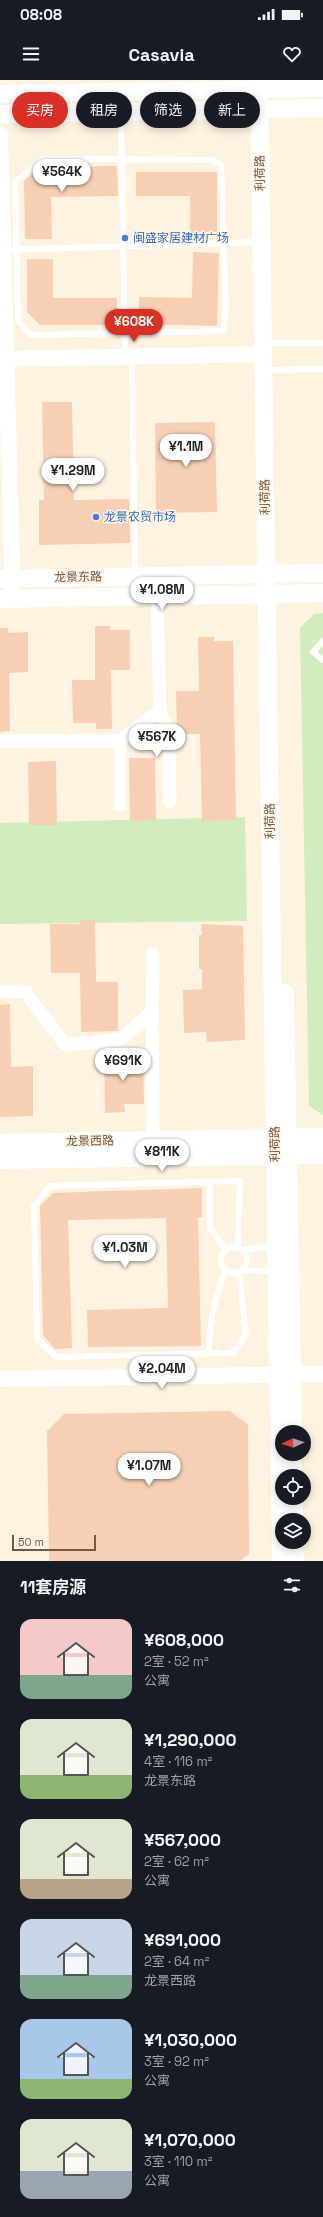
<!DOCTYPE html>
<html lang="zh">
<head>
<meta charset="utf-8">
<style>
	:root { --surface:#171b24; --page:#242831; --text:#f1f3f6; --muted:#9ea1a6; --accent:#d93025 }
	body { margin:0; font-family:"Space Grotesk","Noto Sans SC",sans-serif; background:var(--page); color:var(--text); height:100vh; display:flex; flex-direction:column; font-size:15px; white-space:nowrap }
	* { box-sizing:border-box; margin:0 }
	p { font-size:13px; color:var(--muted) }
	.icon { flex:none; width:22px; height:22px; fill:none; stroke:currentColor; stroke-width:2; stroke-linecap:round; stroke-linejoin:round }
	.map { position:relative; height:1481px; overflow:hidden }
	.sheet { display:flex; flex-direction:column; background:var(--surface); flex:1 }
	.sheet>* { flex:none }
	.top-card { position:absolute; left:12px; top:12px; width:299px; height:36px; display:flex; gap:8px }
	.needle { width:26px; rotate:266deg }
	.controls { position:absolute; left:275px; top:1345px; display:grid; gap:8px }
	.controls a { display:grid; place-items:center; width:36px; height:36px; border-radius:50%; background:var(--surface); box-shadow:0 2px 10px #0003; font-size:20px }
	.scale { position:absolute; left:12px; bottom:10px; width:84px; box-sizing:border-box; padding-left:4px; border:2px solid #775745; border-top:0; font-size:11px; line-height:14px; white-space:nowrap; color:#775745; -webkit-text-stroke:3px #fff6e8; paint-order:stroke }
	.price { position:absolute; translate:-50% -34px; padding:0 9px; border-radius:14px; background:#fff; color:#222; font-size:13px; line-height:26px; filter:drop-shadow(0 1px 2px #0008) }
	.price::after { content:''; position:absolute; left:50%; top:24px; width:12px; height:9px; margin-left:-6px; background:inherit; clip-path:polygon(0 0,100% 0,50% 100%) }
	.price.current { background:var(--accent); color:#fff }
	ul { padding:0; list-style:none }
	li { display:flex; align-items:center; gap:12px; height:100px; padding:0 20px }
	li span { display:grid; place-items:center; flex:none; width:112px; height:80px; border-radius:12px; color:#555 }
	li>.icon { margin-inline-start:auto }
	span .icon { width:48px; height:48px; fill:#fffc; stroke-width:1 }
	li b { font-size:17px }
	h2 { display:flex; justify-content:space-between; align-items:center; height:48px; padding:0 20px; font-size:17px }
	.pill { padding:0 14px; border-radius:18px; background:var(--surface); box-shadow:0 2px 10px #0003; font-size:14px; line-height:36px }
	.pill.current { background:var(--accent); color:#fff }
	.status { display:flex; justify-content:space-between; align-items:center; height:28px; padding:0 20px; background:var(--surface); direction:ltr }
	.status svg { height:11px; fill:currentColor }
	header { display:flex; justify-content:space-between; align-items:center; height:52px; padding:0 20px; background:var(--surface); font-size:18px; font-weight:700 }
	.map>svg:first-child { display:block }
	.green { fill:#d1ecbe }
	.building { fill:#f6cfb5 }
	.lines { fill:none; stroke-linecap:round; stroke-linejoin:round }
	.service { stroke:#fff; stroke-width:6 }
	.minor { stroke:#fff; stroke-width:13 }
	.tertiary { stroke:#fff; stroke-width:16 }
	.secondary { stroke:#fff; stroke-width:18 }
	.shop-dot { fill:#3f7fe0; stroke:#fff6e8; stroke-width:1.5 }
	.labels { text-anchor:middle; stroke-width:3; stroke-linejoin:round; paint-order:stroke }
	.street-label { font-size:12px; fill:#775745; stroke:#fff6e8 }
	.shop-label { font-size:12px; fill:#366cbe; stroke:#fff6e8; text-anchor:start }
</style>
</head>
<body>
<div class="status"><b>08:08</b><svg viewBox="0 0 49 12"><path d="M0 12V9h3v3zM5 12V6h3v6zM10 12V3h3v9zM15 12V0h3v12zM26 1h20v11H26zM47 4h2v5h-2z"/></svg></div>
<header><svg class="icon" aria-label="menu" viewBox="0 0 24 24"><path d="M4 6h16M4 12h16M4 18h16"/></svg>Casavia<svg class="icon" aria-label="heart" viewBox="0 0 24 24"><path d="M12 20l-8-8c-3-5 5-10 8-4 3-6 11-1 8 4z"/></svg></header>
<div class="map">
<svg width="323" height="1481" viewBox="0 0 323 1481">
	<rect width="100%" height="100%" fill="#fef2e0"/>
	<path class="green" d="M323,533V1035L309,1026L300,548L314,534Z
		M245,737L247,841L0,844V743Z"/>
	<path class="building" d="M117,86L118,116L51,117L52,159H25L24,101L40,87Z
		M136,92H217V152H190V116H136Z
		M193,172L219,173L217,246L139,244V217L192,218Z
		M27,179H53V218H117V245H40L27,232Z
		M42,322H72L74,420L129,419L130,463L39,465V420H44Z
		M215,342L217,432L156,433L155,343Z
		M95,546H110V550H130V590H111L112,649H96V643H73L72,600H95Z
		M0,548H8V553L28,552V592L9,593L10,651L0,652Z
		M198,557H214V561H233L236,740L202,741L200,654H177L176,611H199Z
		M129,678H155L156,740L130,741Z
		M56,681L57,745H29L28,682Z
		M80,840H95L96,902H118V951L81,952L80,893H51L50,844H80Z
		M201,844L243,846L245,960L207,962L206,952L184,953L183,910L202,909V889H199V855H202Z
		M10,924L11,987L33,986V1036L0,1037V925Z
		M104,973H124V979H143L144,1024H124L125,1032L105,1033Z
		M202,1108V1137H198L201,1266L88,1267L87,1230L168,1228L166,1138L124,1139L68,1140L72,1268L55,1269L43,1255L40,1126L53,1113Z
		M230,1331L248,1345L249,1474L240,1481H49L47,1351L64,1334Z"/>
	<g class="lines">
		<path class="service" d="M121,32L125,275
			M42,79L212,80L221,84L226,229L223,251L31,255L18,241L15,102Z
			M3,170L260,162
			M274,263H323
			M132,278L135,495
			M274,290L323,289
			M323,561L313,572L323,580
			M210,1102V1149L226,1170
			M221 1180a13 13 0 1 1 26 0a13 13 0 1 1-26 0Z
			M238,1168L240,1101L50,1106L34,1126L37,1259L56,1277L233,1273L246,1255L239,1193
			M243,1170L275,1166
			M242,1190L275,1191
			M208,1273L213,1229L225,1189"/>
		<path class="minor" d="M160,630L169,653L170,722
			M0,661H120L160,630L157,516
			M120,661V725
			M0,911L25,912L66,965L122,959L152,931L153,874
			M152,931L153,1060"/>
		<path class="tertiary" d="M0,54L13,519
			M6,279L263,274
			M0,1299L323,1294"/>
		<path class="secondary" d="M259,0L281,1481
			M0,14L323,8
			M0,34L323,28
			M0,499L323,493
			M0,519L323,513
			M285,913L293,1352
			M0,1063L323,1057
			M0,1080L323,1075
			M293,1374V1396
			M294,1418V1440
			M294,1462L295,1481"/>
	</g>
	<g class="shop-dot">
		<circle cx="125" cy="158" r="4"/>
		<circle cx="96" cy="437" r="4"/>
	</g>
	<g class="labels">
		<g class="street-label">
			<text transform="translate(260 93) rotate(-91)" y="4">利荷路</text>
			<text transform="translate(265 417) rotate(-91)" y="4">利荷路</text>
			<text transform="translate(78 497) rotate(-1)" y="4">龙景东路</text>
			<text transform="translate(270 741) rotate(-91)" y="4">利荷路</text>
			<text transform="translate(90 1061) rotate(-1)" y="4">龙景西路</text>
			<text transform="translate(275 1064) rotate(-91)" y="4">利荷路</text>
		</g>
		<g class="shop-label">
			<text x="133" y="162">闽盛家居建材广场</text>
			<text x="104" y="441">龙景农贸市场</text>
		</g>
	</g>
</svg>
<div class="controls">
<a><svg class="needle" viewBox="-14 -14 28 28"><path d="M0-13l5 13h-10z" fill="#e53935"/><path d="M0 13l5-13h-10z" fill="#9ea1a6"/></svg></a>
<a><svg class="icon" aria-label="locate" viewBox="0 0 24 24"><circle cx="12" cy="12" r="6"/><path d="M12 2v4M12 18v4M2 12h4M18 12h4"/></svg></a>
<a><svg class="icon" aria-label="layers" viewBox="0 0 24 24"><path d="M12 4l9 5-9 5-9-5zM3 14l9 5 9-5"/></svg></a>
</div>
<div class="scale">50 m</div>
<b class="price" style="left:62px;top:113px">¥564K</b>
<b class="price current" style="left:134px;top:263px">¥608K</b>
<b class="price" style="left:186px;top:388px">¥1.1M</b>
<b class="price" style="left:73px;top:412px">¥1.29M</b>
<b class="price" style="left:162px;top:531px">¥1.08M</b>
<b class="price" style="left:157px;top:678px">¥567K</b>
<b class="price" style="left:123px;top:1002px">¥691K</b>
<b class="price" style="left:162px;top:1093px">¥811K</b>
<b class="price" style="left:125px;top:1189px">¥1.03M</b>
<b class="price" style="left:162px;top:1310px">¥2.04M</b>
<b class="price" style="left:149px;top:1407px">¥1.07M</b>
<div class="top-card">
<a class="pill current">买房</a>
<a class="pill">租房</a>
<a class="pill">筛选</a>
<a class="pill">新上</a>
</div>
</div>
<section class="sheet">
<h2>11套房源<svg class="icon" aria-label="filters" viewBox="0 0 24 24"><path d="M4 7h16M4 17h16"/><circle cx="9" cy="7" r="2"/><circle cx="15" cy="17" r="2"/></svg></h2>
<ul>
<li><span style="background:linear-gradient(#f6c9c9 70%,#7fa58c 0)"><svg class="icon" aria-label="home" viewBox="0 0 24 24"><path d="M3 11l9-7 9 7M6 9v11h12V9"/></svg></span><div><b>¥608,000</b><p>2室 · 52 m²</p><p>公寓</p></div></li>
<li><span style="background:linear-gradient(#dfe7d0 70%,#8fb573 0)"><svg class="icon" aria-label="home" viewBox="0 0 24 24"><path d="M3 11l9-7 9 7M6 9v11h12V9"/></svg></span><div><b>¥1,290,000</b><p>4室 · 116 m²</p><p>龙景东路</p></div></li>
<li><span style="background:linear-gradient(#dfe7d0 75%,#b9a48a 0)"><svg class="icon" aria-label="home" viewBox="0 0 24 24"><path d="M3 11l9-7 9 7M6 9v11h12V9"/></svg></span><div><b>¥567,000</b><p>2室 · 62 m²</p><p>公寓</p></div></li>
<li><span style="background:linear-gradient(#c9d6e8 70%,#7fa58c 0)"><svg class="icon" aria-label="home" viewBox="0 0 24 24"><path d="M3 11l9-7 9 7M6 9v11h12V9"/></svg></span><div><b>¥691,000</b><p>2室 · 64 m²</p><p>龙景西路</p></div></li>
<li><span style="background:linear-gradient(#a9c7e8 75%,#8fb573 0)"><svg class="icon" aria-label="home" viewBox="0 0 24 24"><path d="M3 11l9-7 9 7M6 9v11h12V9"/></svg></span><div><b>¥1,030,000</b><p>3室 · 92 m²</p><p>公寓</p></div></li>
<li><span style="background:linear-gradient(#dfe7d0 65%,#9aa5b1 0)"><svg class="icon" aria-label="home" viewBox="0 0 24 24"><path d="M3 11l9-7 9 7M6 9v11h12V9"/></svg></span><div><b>¥1,070,000</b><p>3室 · 110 m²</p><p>公寓</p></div></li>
</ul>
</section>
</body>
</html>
